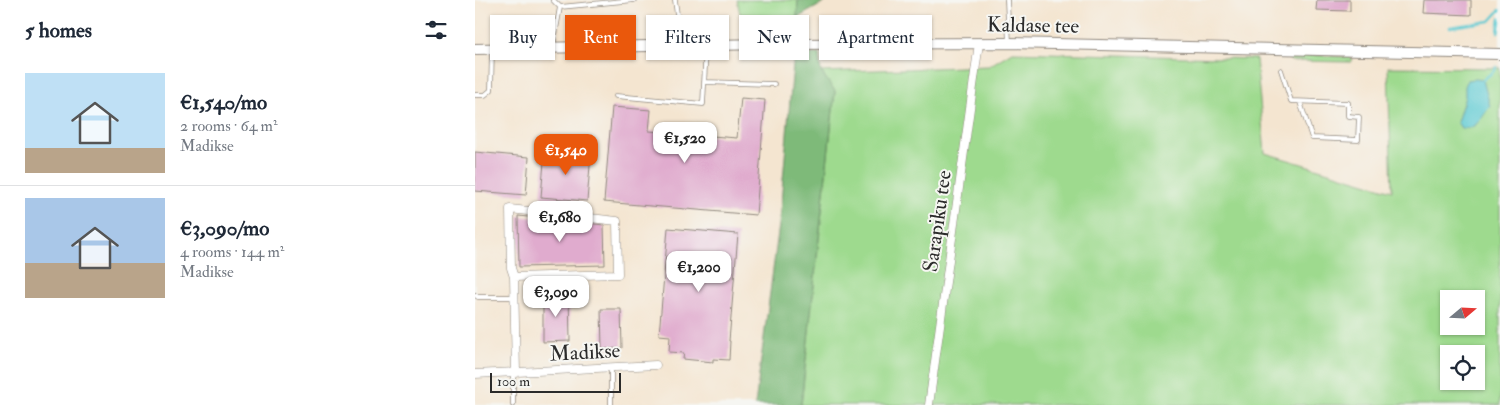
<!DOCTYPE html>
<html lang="en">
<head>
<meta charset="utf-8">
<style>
	:root { --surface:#fff; --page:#f6f6f7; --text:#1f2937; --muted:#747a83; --line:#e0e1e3; --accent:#ea580c }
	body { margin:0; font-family:"IM FELL Double Pica",serif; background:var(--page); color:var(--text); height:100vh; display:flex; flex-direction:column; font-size:19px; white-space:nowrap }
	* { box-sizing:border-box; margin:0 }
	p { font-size:16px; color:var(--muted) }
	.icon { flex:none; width:28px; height:28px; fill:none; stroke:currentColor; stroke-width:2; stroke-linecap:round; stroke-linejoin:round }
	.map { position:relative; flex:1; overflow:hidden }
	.sheet { display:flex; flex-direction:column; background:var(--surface); width:475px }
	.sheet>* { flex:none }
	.guide { position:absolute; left:15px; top:15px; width:475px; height:45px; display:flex; gap:10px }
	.needle { width:32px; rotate:71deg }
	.controls { position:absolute; left:965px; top:290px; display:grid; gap:10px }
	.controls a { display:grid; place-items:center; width:45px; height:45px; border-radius:0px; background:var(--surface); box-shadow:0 1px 4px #0004; font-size:25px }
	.scale { position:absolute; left:15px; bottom:12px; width:131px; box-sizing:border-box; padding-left:5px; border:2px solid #2b2b2b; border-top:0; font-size:14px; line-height:18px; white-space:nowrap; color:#2b2b2b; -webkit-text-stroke:4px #f6f6f2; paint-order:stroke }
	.price { position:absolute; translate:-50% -42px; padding:0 11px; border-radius:10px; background:#fff; color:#222; font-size:16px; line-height:32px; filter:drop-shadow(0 1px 2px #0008) }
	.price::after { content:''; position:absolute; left:50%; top:30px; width:15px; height:11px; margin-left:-8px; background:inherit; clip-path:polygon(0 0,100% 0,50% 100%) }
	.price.selected { background:var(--accent); color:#fff }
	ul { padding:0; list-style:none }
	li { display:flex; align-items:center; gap:15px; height:125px; padding:0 25px }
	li+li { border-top:1px solid var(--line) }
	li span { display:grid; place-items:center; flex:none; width:140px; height:100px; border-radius:0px; color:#555 }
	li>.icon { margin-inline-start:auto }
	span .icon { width:60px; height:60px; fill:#fffc; stroke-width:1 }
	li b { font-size:21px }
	h2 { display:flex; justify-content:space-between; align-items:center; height:60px; padding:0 25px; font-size:21px }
	.pill { padding:0 18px; border-radius:0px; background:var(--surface); box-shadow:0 1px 4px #0004; font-size:18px; line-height:45px }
	.pill.selected { background:var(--accent); color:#fff }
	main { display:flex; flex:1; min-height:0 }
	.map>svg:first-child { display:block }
	.green { fill:#9eda8e; stroke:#64825c; fill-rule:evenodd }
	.forest { fill:#7eba79; stroke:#547252 }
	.water { fill:#5dcad3; stroke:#447a7f }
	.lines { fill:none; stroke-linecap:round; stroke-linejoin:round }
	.stream { stroke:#5dcad3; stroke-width:2.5 }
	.building { fill:#e0abce }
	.service-casing { stroke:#90887e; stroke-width:5.5 }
	.minor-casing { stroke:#90887e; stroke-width:9 }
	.tertiary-casing { stroke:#90887e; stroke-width:12 }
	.service { stroke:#fff; stroke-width:4 }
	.minor { stroke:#fff; stroke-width:8 }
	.tertiary { stroke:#fff; stroke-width:10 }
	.labels { text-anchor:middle; stroke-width:4; stroke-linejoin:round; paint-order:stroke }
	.street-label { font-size:21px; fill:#2b2b2b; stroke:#f6f6f2 }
</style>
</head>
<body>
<main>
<section class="sheet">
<h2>5 homes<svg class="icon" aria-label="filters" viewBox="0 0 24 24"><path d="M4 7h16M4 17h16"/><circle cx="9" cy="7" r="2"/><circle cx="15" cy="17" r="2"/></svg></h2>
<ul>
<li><span style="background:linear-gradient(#bfe0f5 75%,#b9a48a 0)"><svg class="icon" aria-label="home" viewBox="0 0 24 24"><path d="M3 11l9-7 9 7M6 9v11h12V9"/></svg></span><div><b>€1,540/mo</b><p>2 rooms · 64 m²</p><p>Madikse</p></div></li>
<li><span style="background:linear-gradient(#a9c7e8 65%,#b9a48a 0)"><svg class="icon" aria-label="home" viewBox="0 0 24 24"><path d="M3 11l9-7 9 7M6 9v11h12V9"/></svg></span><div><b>€3,090/mo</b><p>4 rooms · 144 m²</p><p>Madikse</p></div></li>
</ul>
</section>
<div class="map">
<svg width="1025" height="405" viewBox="0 0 1025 405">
	<rect width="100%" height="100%" fill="#f6f6f2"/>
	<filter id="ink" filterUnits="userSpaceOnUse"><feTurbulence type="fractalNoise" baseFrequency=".02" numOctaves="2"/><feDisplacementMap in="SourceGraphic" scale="10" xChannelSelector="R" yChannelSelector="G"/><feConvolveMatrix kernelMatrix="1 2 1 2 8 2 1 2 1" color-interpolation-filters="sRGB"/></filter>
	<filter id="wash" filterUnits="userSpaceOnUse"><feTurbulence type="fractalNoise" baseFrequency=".0096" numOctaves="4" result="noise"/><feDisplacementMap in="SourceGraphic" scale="20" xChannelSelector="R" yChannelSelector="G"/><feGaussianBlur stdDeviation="1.12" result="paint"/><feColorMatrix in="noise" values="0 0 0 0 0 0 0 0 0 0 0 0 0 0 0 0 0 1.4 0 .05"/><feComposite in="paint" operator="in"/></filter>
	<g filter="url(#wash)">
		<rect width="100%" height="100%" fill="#f4e5d0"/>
		<path class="green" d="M262,0H323L322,18L265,14Z
			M537,52L781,59L790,153L917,191L913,67L1025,68V405H326L360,91L346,72L514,66ZM974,299H1001V326H974ZM974,354H1001V381H974Z
			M816,54L874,57L877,59L876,62H873L816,61L813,58Z"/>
		<path class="forest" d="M323,0H354L322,18Z
			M319,54H344L346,72L360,91L326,405H280L304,225Z"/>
		<path class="water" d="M1000,79L1008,80L1015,106C1007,117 1001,131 986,128L982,122L990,97V86L993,80Z"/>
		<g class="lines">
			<path class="stream" d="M975,27L1015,21L1025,10
				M1023,32L1025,18
				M1008,80L1020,70L1021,67"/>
		</g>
		<g id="blocks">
			<path class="building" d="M842,0H875V11L841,10Z
				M949,0H996V15L948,13Z
				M266,98L290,100L281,215L129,202L137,107L176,110L174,131L262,138Z
				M70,150L116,154L112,201L66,197Z
				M0,152L54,157L51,195L0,191Z
				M43,216L129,225L130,265L44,267Z
				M193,228L263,234L254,341H255L254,360L238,359V362L208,359L209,353L194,352L195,336L184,335Z
				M94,293L95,341L68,342V294Z
				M126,309H146L147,348L127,349Z"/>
		</g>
	</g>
	<g filter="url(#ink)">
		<use href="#blocks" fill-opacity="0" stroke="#90887e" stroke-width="1"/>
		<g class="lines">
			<g class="service-casing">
				<path id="service" d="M78,0L85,7L78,47
					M200,0L206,44
					M532,0L534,43
					M85,7L159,0
					M301,23L302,42
					M806,70L816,101L873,103V116L884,117L883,140L837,138L825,102
					M229,82L299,84
					M0,95H10L16,90L17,50
					M141,96L228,104L231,46
					M0,295L3,297H40
					M136,368V405
					M38,373V405"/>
			</g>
			<g class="minor-casing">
				<path id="minor" d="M39,277L36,268L35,209L142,221L143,274L39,277L41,373
					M0,374L181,365
					M454,405L504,43"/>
			</g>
			<g class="tertiary-casing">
				<path id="tertiary" d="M0,49L302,44L534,43L1025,54"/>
			</g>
			<use href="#service" class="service"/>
			<use href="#minor" class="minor"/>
			<use href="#tertiary" class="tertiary"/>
		</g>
	</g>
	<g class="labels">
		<g class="street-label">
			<text transform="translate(558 25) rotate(1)" y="7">Kaldase tee</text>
			<text transform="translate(462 221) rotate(-82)" y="7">Sarapiku tee</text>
			<text transform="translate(110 352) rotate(-3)" y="7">Madikse</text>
		</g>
	</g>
</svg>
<div class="controls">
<a><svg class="needle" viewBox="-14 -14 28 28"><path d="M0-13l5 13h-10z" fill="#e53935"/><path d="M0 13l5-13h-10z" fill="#747a83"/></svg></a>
<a><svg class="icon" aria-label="locate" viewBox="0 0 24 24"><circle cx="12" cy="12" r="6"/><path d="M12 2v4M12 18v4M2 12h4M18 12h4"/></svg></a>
</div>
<div class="scale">100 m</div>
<b class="price" style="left:210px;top:164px">€1,520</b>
<b class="price selected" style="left:91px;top:176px">€1,540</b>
<b class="price" style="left:85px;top:243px">€1,680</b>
<b class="price" style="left:224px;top:293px">€1,200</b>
<b class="price" style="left:81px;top:318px">€3,090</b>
<div class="guide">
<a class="pill">Buy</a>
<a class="pill selected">Rent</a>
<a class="pill">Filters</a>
<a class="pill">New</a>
<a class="pill">Apartment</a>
</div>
</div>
</main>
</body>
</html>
